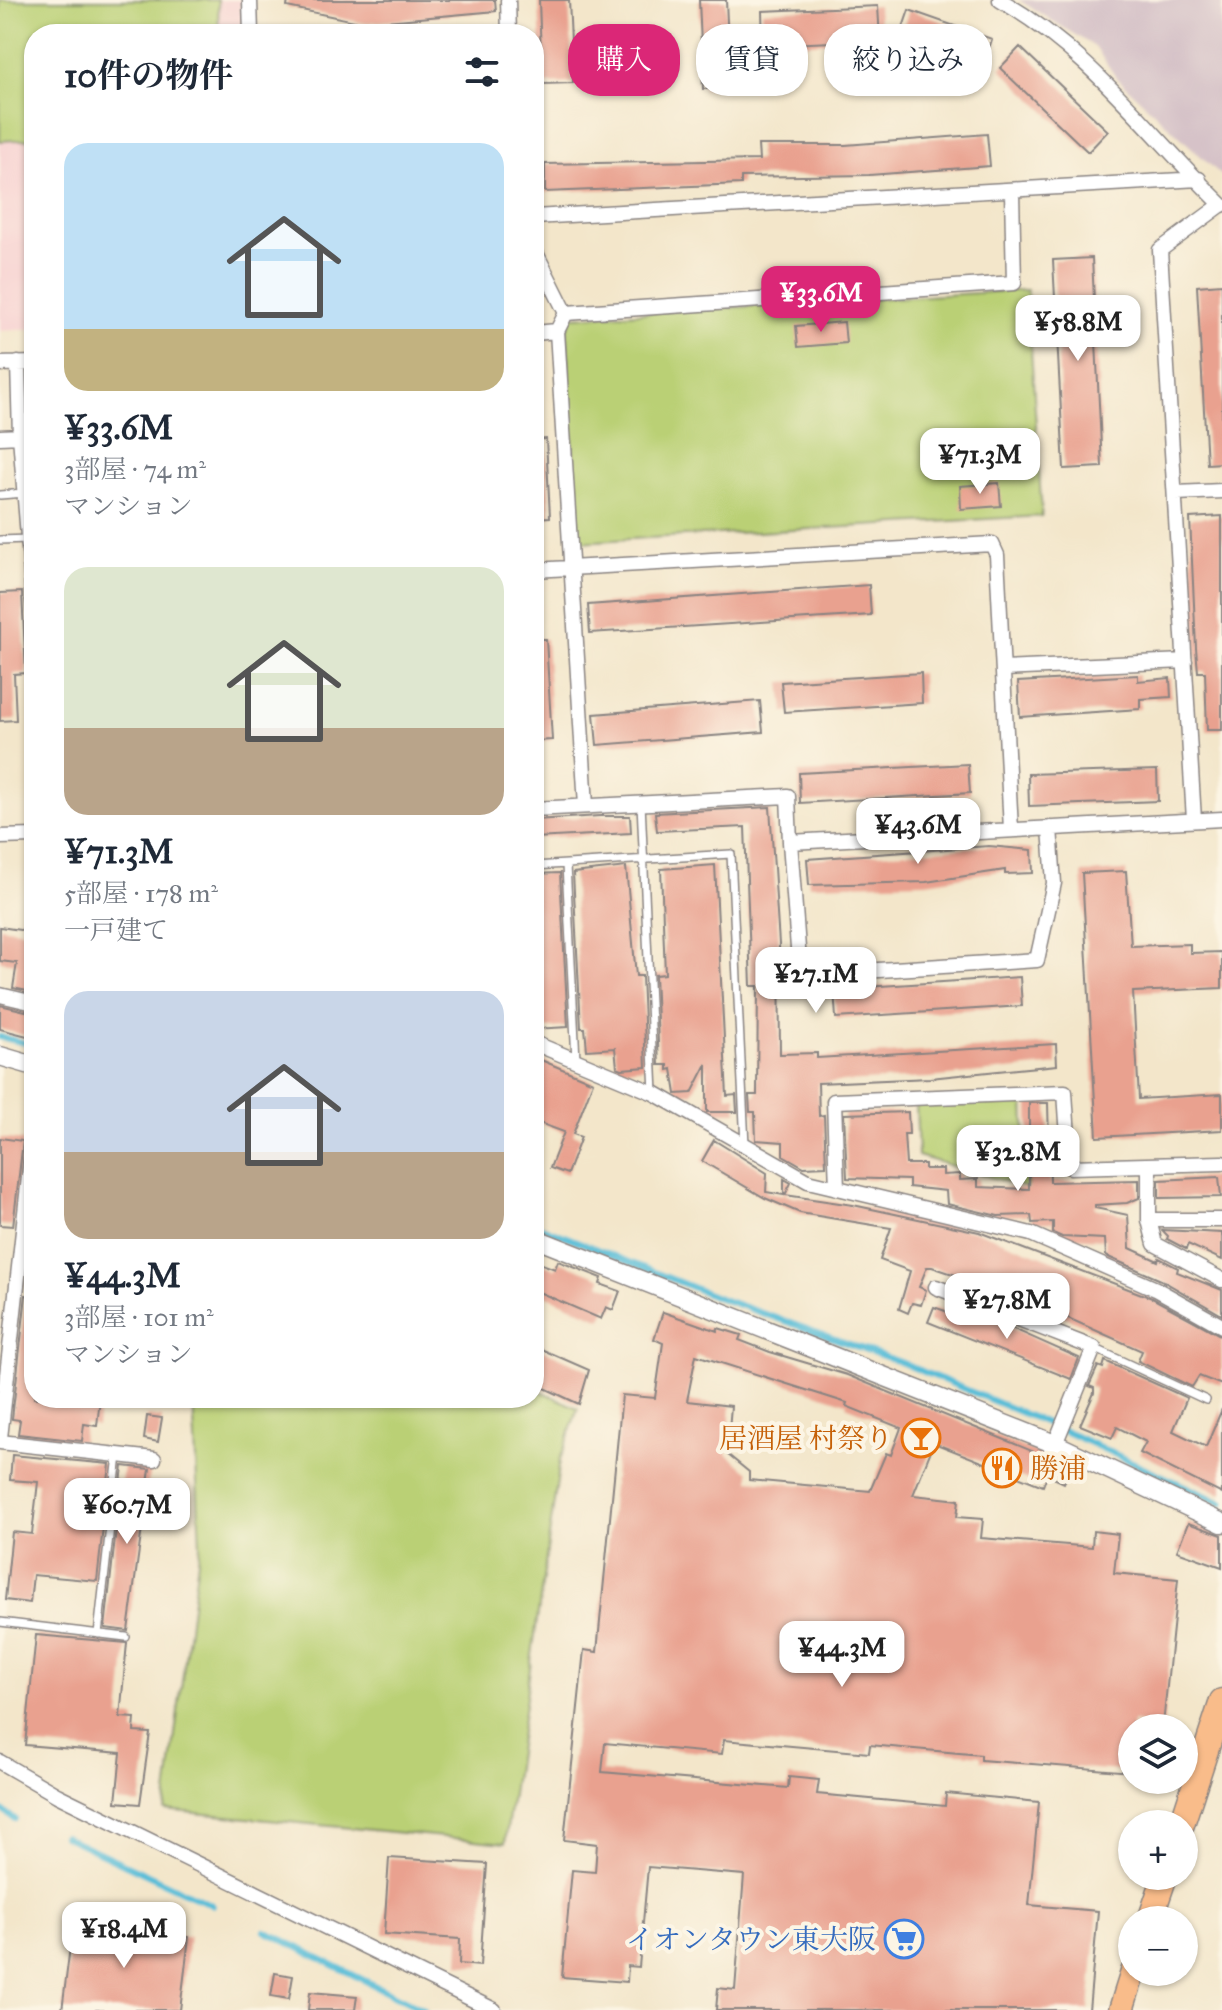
<!DOCTYPE html>
<html lang="ja">
<head>
<meta charset="utf-8">
<style>
	:root { --surface:#fff; --page:#f6f6f7; --text:#1f2937; --muted:#747a83; --accent:#db2777 }
	body { margin:0; font-family:"IM FELL Great Primer","Noto Serif JP",serif; background:var(--page); color:var(--text); height:100vh; display:flex; flex-direction:column; font-size:30px; white-space:nowrap }
	* { box-sizing:border-box; margin:0 }
	p { font-size:26px; color:var(--muted) }
	.icon { flex:none; width:44px; height:44px; fill:none; stroke:currentColor; stroke-width:2; stroke-linecap:round; stroke-linejoin:round }
	.map { position:relative; flex:1; overflow:hidden }
	.sheet { position:absolute; left:24px; top:24px; width:520px; height:1384px; display:flex; flex-direction:column; background:var(--surface); border-radius:32px; box-shadow:0 2px 6px #0004 }
	.sheet>* { flex:none }
	.banner { position:absolute; left:568px; top:24px; width:534px; height:72px; display:flex; gap:16px }
	.fabs { position:absolute; left:1118px; top:1714px; display:grid; gap:16px }
	.fabs a { display:grid; place-items:center; width:80px; height:80px; border-radius:50%; background:var(--surface); box-shadow:0 2px 6px #0004; font-size:40px }
	.price { position:absolute; translate:-50% -68px; padding:0 18px; border-radius:16px; background:#fff; color:#222; font-size:26px; line-height:52px; filter:drop-shadow(0 2px 4px #0008) }
	.price::after { content:''; position:absolute; left:50%; top:48px; width:24px; height:18px; margin-left:-12px; background:inherit; clip-path:polygon(0 0,100% 0,50% 100%) }
	.price.current { background:var(--accent); color:#fff }
	ul { padding:0; list-style:none }
	li { display:grid; align-content:center; gap:16px; height:424px; padding:0 40px }
	li span { display:grid; place-items:center; height:248px; border-radius:24px; color:#555 }
	li>.icon { margin-inline-start:auto }
	span .icon { width:144px; height:144px; fill:#fffc; stroke-width:1 }
	li b { font-size:34px }
	h2 { display:flex; justify-content:space-between; align-items:center; height:96px; padding:0 40px; font-size:34px }
	.pill { padding:0 28px; border-radius:32px; background:var(--surface); box-shadow:0 2px 6px #0004; font-size:28px; line-height:72px }
	.pill.current { background:var(--accent); color:#fff }
	.map>svg:first-child { display:block }
	.built { fill:#f7cfd0 }
	.industrial { fill:#d2bdc5 }
	.green { fill:#bad074; stroke:#6e7958; stroke-width:2 }
	.lines { fill:none; stroke-linecap:round; stroke-linejoin:round }
	.stream { stroke:#5abed8; stroke-width:6 }
	.building { fill:#e9a18f; fill-rule:evenodd }
	.service-casing { stroke:#8a8482; stroke-width:10 }
	.minor-casing { stroke:#8a8482; stroke-width:17 }
	.tertiary-casing { stroke:#8a8482; stroke-width:21 }
	.primary-casing { stroke:#8a8482; stroke-width:27 }
	.service { stroke:#fff; stroke-width:7 }
	.minor { stroke:#fff; stroke-width:14 }
	.tertiary { stroke:#fff; stroke-width:18 }
	.primary { stroke:#f9bc8a; stroke-width:24 }
	.labels { text-anchor:middle; stroke-width:8; stroke-linejoin:round; paint-order:stroke }
	.food-label { font-size:28px; fill:#c56008; stroke:#fcf5e5; text-anchor:end }
	.shop-label { font-size:28px; fill:#366cbe; stroke:#fcf5e5; text-anchor:end }
</style>
</head>
<body>
<div class="map">
<svg width="1222" height="2010" viewBox="0 0 1222 2010">
	<rect width="100%" height="100%" fill="#fcf5e5"/>
	<filter id="ink" filterUnits="userSpaceOnUse"><feTurbulence type="fractalNoise" baseFrequency=".0125" numOctaves="2"/><feDisplacementMap in="SourceGraphic" scale="16" xChannelSelector="R" yChannelSelector="G"/><feConvolveMatrix kernelMatrix="1 2 1 2 8 2 1 2 1" color-interpolation-filters="sRGB"/></filter>
	<filter id="wash" filterUnits="userSpaceOnUse"><feTurbulence type="fractalNoise" baseFrequency=".006" numOctaves="4" result="noise"/><feDisplacementMap in="SourceGraphic" scale="32" xChannelSelector="R" yChannelSelector="G"/><feGaussianBlur stdDeviation="1.8" result="paint"/><feColorMatrix in="noise" values="0 0 0 0 0 0 0 0 0 0 0 0 0 0 0 0 0 1.4 0 .05"/><feComposite in="paint" operator="in"/></filter>
	<g filter="url(#wash)">
		<rect width="100%" height="100%" fill="#f3e6ca"/>
		<path class="built" d="M0,0H241L242,34H34V329L0,331Z"/>
		<path class="industrial" d="M1019,0H1222V176L1116,77L1095,47Z"/>
		<path class="green" d="M0,0H218L219,34H34V139L0,141Z
			M1027,290L1042,516L578,542L567,328L572,317Z
			M1024,1099L1027,1188L918,1156L916,1103Z
			M534,1388L578,1408L560,1460L505,1843L165,1810L200,1545L193,1398H534Z"/>
		<g class="lines">
			<path class="stream" d="M0,1037L34,1045
				M534,1224L719,1298L900,1362L1053,1426L1222,1503
				M0,1809L15,1819
				M64,1836L212,1905
				M265,1931L424,2010"/>
		</g>
		<g id="blocks">
			<path class="building" d="M288,0H495L496,11L364,23L287,7Z
				M539,0H569L573,83L542,84Z
				M699,0H726L730,88L703,89Z
				M878,6L880,40L763,45L762,11Z
				M909,10L992,39L982,70L898,42Z
				M1020,47L1108,131L1088,152L1000,68Z
				M987,134L990,166L869,175L741,177V184L545,192V164L759,160L758,145H845Z
				M1092,258L1102,467L1064,469L1053,260Z
				M1222,284V463L1207,464L1197,286Z
				M844,322L846,343L798,347L796,326Z
				M546,439L550,517L534,518V440Z
				M999,483L1001,506L961,509L960,486Z
				M1222,516V730H1207L1205,672H1198L1196,648L1190,518Z
				M869,585L871,615L590,633L588,605Z
				M22,592L26,673L14,674L16,720L0,721V593Z
				M534,639H546L552,740L534,741Z
				M921,673L922,703L784,712L781,682Z
				M1138,675V681L1170,678L1171,697L1140,699V709L1020,717L1018,682Z
				M760,701L763,732L597,745L594,714Z
				M968,764L970,793L800,803L799,773Z
				M1157,770L1158,801L1029,806L1028,774Z
				M770,807L779,944L780,1054L817,1053V1058L1056,1044L1057,1065L930,1078L818,1083L819,1116L824,1115L826,1166L804,1167L783,1155V1142L756,1140L755,1112H750L749,1095H757L758,986H751L745,827L657,831L655,813Z
				M600,816H630L631,833L534,838V820Z
				M989,846L1032,850L1033,873L1005,874V870L926,882L809,885L807,859Z
				M715,865L727,1096L736,1095L737,1112H707V1064L692,1093L676,1094L672,1069L668,1070V1065H659L655,975L665,974L661,869Z
				M626,867L636,976H642L646,1067L622,1069L617,1067L615,1048L587,1050L585,1028H581L573,873Z
				M1126,871L1131,946L1190,944V953L1222,952V988L1133,992L1139,1099L1222,1094V1130L1097,1137L1082,873Z
				M560,873L568,1027L534,1029V874Z
				M0,927L34,932L27,991L13,988L17,963L0,961Z
				M1020,977L1022,1006L836,1018L834,989Z
				M0,1005L34,1013L31,1037L0,1029Z
				M534,1057L593,1082L573,1134L581,1137L567,1174L550,1168L564,1132L534,1121Z
				M1029,1103H1048L1050,1182L1139,1180V1198L1127,1203L1095,1205V1208L1128,1215L1130,1248L1158,1261L1159,1258L1178,1268L1177,1272L1222,1290V1315L1161,1280L1106,1256L1105,1239L1062,1237L1053,1233V1222L1032,1223L1031,1215L998,1216L947,1204L946,1191L909,1187V1180L847,1178L844,1114L908,1112L909,1134H904L906,1164H925V1169H943V1175L960,1174V1180L978,1179V1187L1029,1189Z
				M0,1138L23,1141L13,1226L0,1225Z
				M714,1140L767,1173L766,1192L784,1195V1179L791,1183L785,1195L853,1205L979,1232L1152,1298L1222,1336V1385L1199,1376L1192,1387L1138,1361L1142,1351L1021,1297L932,1267H927L919,1287L926,1290L921,1305L912,1303L908,1313L899,1309L910,1271L880,1260L891,1228L800,1213L765,1198L702,1161Z
				M1219,1177L1221,1197L1159,1198V1180Z
				M1162,1230L1222,1233V1260L1188,1244L1186,1249L1167,1239L1168,1236Z
				M534,1261L555,1269L558,1261L602,1278L600,1284L620,1291L613,1310L606,1307L601,1319L534,1290Z
				M26,1295L34,1296V1398H100L97,1426L84,1424L82,1441L18,1434L20,1420L12,1419Z
				M934,1307L962,1317L964,1313L998,1322L1079,1358L1071,1379L928,1322Z
				M663,1312L717,1331L718,1328L741,1335L739,1340L770,1352L847,1375L1071,1467L1064,1483L1047,1475L1043,1486L934,1443L913,1495L959,1500L957,1517L983,1519L981,1538L1092,1547L1093,1531L1118,1534L1114,1573L1178,1579L1163,1725L1132,1722V1772L981,1760V1755L870,1745L869,1753L724,1740L722,1754L605,1743L602,1772L788,1788L789,1777L819,1780L817,1794L945,1806L946,1793L1039,1802L1029,1905L1098,1911L1089,2010H716L718,1988L735,1990L744,1875L648,1867L639,1967L628,1966L627,1982L562,1977L572,1870L595,1872L597,1844L564,1840L584,1650L597,1652L622,1395L655,1398L663,1343L654,1339ZM696,1355L847,1403L846,1406L901,1428L891,1455L886,1453L870,1491L749,1480V1472L727,1454L731,1406L687,1401Z
				M534,1346L589,1370L579,1404L534,1383Z
				M1105,1361L1187,1398L1173,1431L1206,1447L1222,1409V1494L1140,1453L1146,1442L1117,1427L1112,1438L1080,1425L1094,1393V1388L1089,1386L1098,1366L1103,1368Z
				M147,1416L162,1418L158,1442L144,1439Z
				M12,1455L110,1464L97,1581L33,1575L30,1603L5,1600L12,1532L32,1534L38,1482L10,1480Z
				M123,1466L150,1469L128,1631L105,1628Z
				M1188,1523L1222,1535V1567L1177,1551Z
				M36,1635L127,1643L120,1717L135,1718L134,1732L150,1733L140,1804L116,1802L121,1753L25,1745Z
				M389,1858L487,1864L480,1966L459,1964L460,1939L384,1934Z
				M73,1923L189,1937L180,2010H62Z
				M275,1973L293,1976L289,1999L271,1996Z
				M310,1992L357,1996L355,2010H308Z"/>
		</g>
	</g>
	<g filter="url(#ink)">
		<use href="#blocks" fill-opacity="0" stroke="#8a8482" stroke-width="2"/>
		<g class="lines">
			<g class="service-casing">
				<path id="service" d="M0,495L25,493
					M0,540L28,539
					M641,803L654,1093
					M566,865L576,1060
					M534,866L731,854L745,1145
					M1094,1348L1206,1400
					M0,1622L126,1637
					M98,1634L118,1455"/>
			</g>
			<g class="minor-casing">
				<path id="minor" d="M250,0L251,34
					M508,0L509,34
					M1000,0C1092,53 1148,133 1222,205
					M534,217L1199,179
					M534,249L566,313
					M566,313L1014,283L1012,192
					M566,313L557,331L586,806
					M534,333L557,331
					M18,363L20,436L34,612
					M0,364L34,363
					M0,437L20,436
					M1176,493L1222,491
					M534,570L992,544L997,555L1011,830
					M1003,669L1185,661
					M534,809L788,796L790,842L1222,819
					M1194,820L1160,250L1221,205
					M0,837L34,836
					M790,842L800,975L1037,960L1054,883L1050,828
					M0,995L34,1003
					M534,1043L654,1093L808,1181L1031,1234L1156,1289L1222,1326
					M1149,1165V1220L1155,1244L1222,1280
					M837,1188L834,1101L1065,1092L1070,1167L1222,1163
					M1149,1220H1222
					M936,1287L1094,1348L1055,1444
					M0,1438L34,1132
					M0,1442L154,1459
					M0,1762L57,1795L494,2010"/>
			</g>
			<g class="tertiary-casing">
				<path id="tertiary" d="M0,1056L34,1066
					M534,1238L1055,1444L1222,1523"/>
			</g>
			<g class="primary-casing">
				<path id="primary" d="M1182,1824L1222,1701
					M1150,1920L1165,1876
					M1121,2010L1133,1972"/>
			</g>
			<use href="#service" class="service"/>
			<use href="#minor" class="minor"/>
			<use href="#tertiary" class="tertiary"/>
			<use href="#primary" class="primary"/>
		</g>
	</g>
	<defs>
		<g id="bar-ring" transform="scale(2)"><circle r="9.5" fill="#fcf5e5" stroke="#e8710a" stroke-width="1.5"/><path d="M-6-5H6L.8 .8V4.5H3.5V6h-7V4.5H-.8V.8Z" fill="#e8710a"/></g>
		<g id="restaurant-ring" transform="scale(2)"><circle r="9.5" fill="#fcf5e5" stroke="#e8710a" stroke-width="1.5"/><path d="M-5-6h1v4h1v-4h1v4h1v-4h1v5L-1.5 .5V6h-2V.5L-5-1ZM5-6V6H3V1.5H1.5Q1.5-4 5-6Z" fill="#e8710a"/></g>
		<g id="supermarket-ring" transform="scale(2)"><circle r="9.5" fill="#fcf5e5" stroke="#3f7fe0" stroke-width="1.5"/><path d="M-6-5.5h2.5l.6 2H6L4.5 2H-2.5L-4.4-4H-6ZM-1.5 3.2a1.3 1.3 0 1 0 .1 0ZM3 3.2a1.3 1.3 0 1 0 .1 0Z" fill="#3f7fe0"/></g>
	</defs>
	<g fill-rule="evenodd">
		<use href="#bar-ring" x="921" y="1438"/>
		<use href="#restaurant-ring" x="1002" y="1468"/>
		<use href="#supermarket-ring" x="904" y="1939"/>
	</g>
	<g class="labels">
		<g class="food-label">
			<text x="893" y="1448">居酒屋 村祭り</text>
			<text x="1030" y="1478" text-anchor="start">勝浦</text>
		</g>
		<g class="shop-label">
			<text x="876" y="1949">イオンタウン東大阪</text>
		</g>
	</g>
</svg>
<div class="fabs">
<a><svg class="icon" aria-label="layers" viewBox="0 0 24 24"><path d="M12 4l9 5-9 5-9-5zM3 14l9 5 9-5"/></svg></a>
<a>+</a>
<a>−</a>
</div>
<b class="price current" style="left:821px;top:334px">¥33.6M</b>
<b class="price" style="left:1078px;top:363px">¥58.8M</b>
<b class="price" style="left:980px;top:496px">¥71.3M</b>
<b class="price" style="left:918px;top:866px">¥43.6M</b>
<b class="price" style="left:816px;top:1015px">¥27.1M</b>
<b class="price" style="left:1018px;top:1193px">¥32.8M</b>
<b class="price" style="left:1007px;top:1341px">¥27.8M</b>
<b class="price" style="left:127px;top:1546px">¥60.7M</b>
<b class="price" style="left:842px;top:1689px">¥44.3M</b>
<b class="price" style="left:124px;top:1970px">¥18.4M</b>
<div class="banner">
<a class="pill current">購入</a>
<a class="pill">賃貸</a>
<a class="pill">絞り込み</a>
</div>
<section class="sheet">
<h2>10件の物件<svg class="icon" aria-label="filters" viewBox="0 0 24 24"><path d="M4 7h16M4 17h16"/><circle cx="9" cy="7" r="2"/><circle cx="15" cy="17" r="2"/></svg></h2>
<ul>
<li><span style="background:linear-gradient(#bfe0f5 75%,#c2b280 0)"><svg class="icon" aria-label="home" viewBox="0 0 24 24"><path d="M3 11l9-7 9 7M6 9v11h12V9"/></svg></span><div><b>¥33.6M</b><p>3部屋 · 74 m²</p><p>マンション</p></div></li>
<li><span style="background:linear-gradient(#dfe7d0 65%,#b9a48a 0)"><svg class="icon" aria-label="home" viewBox="0 0 24 24"><path d="M3 11l9-7 9 7M6 9v11h12V9"/></svg></span><div><b>¥71.3M</b><p>5部屋 · 178 m²</p><p>一戸建て</p></div></li>
<li><span style="background:linear-gradient(#c9d6e8 65%,#b9a48a 0)"><svg class="icon" aria-label="home" viewBox="0 0 24 24"><path d="M3 11l9-7 9 7M6 9v11h12V9"/></svg></span><div><b>¥44.3M</b><p>3部屋 · 101 m²</p><p>マンション</p></div></li>
</ul>
</section>
</div>
</body>
</html>
